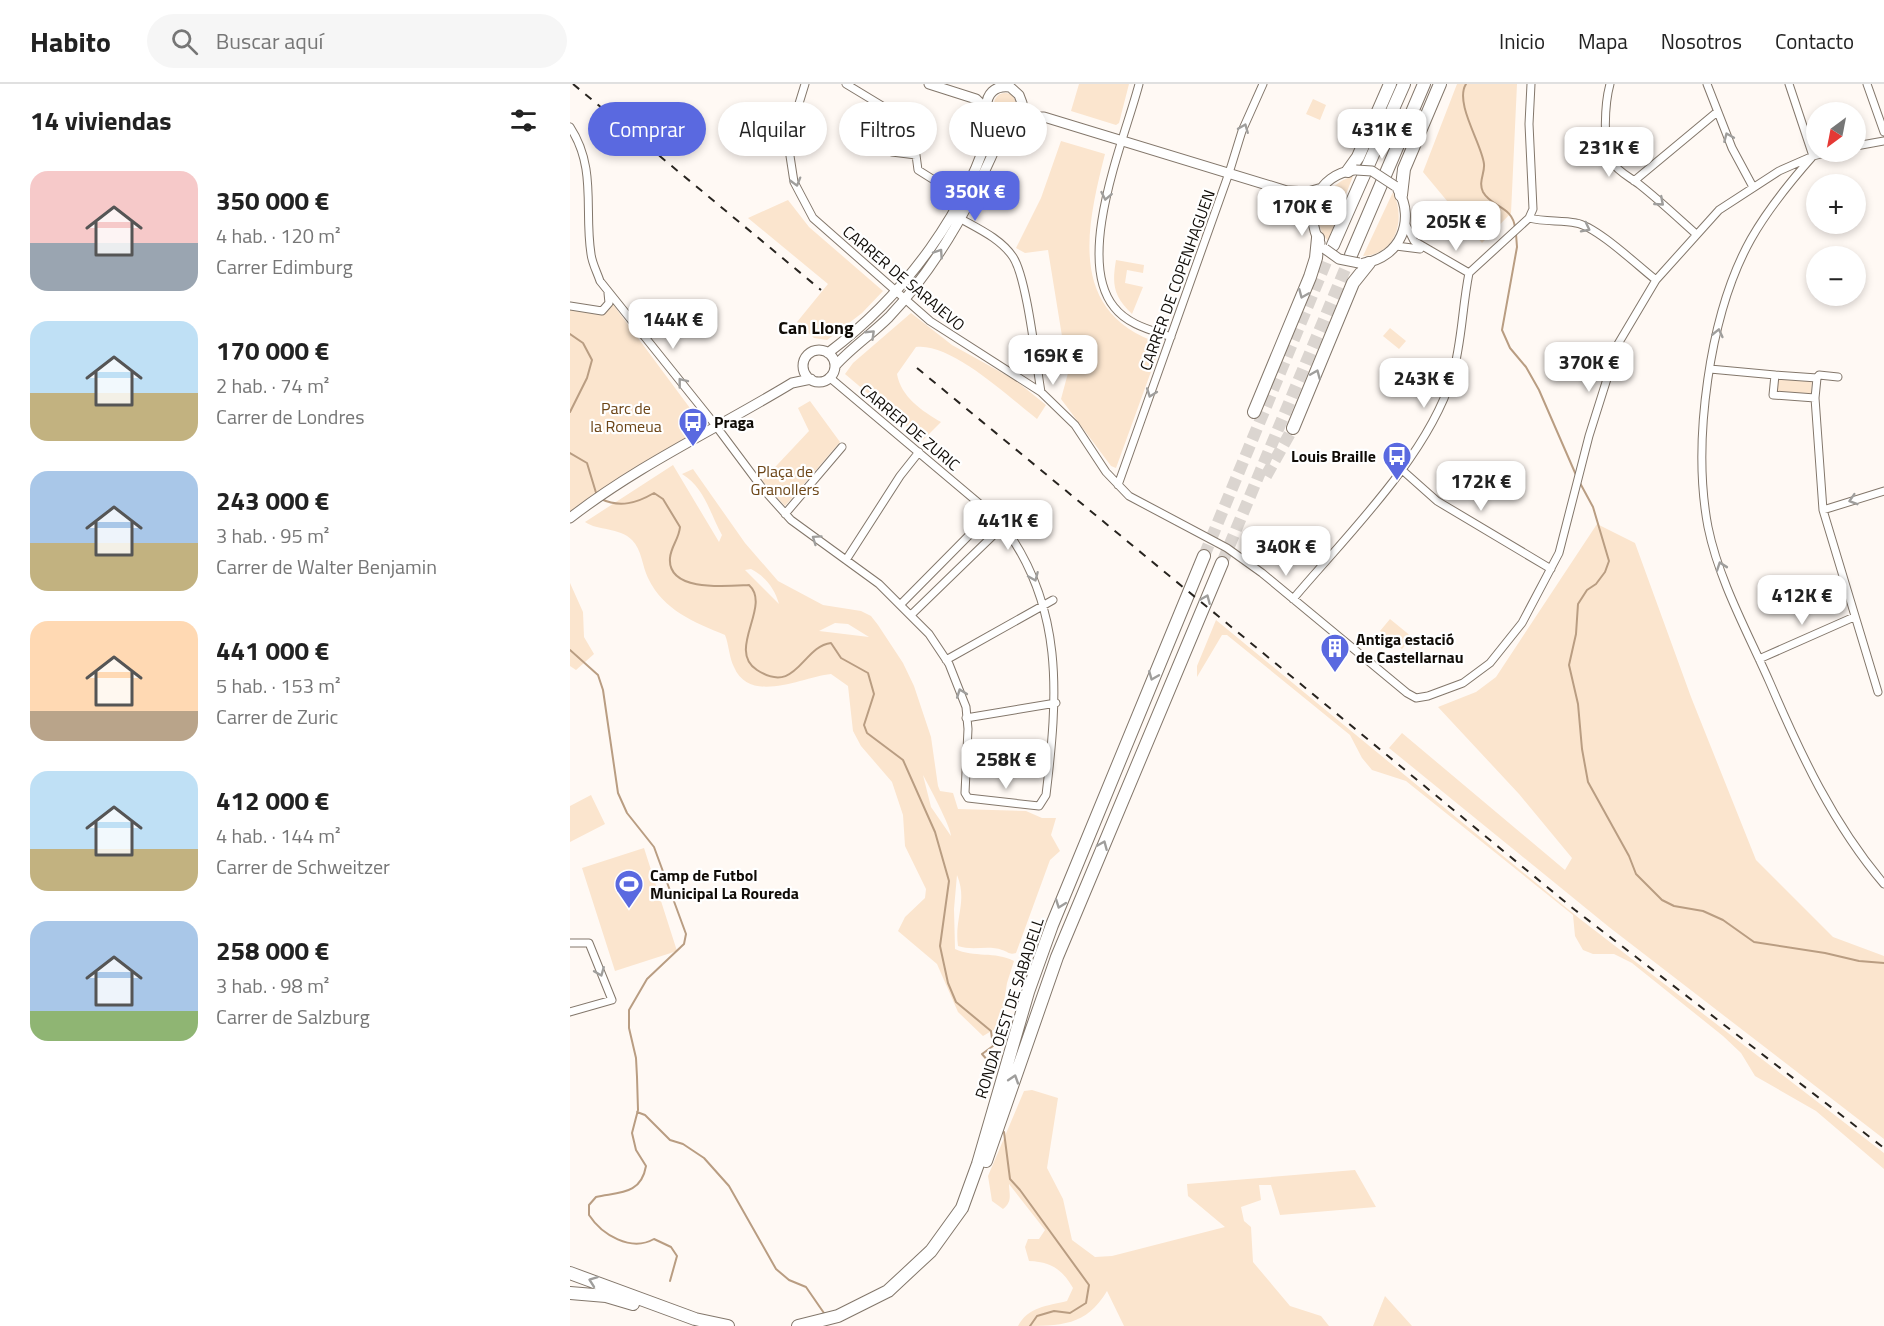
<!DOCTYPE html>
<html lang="es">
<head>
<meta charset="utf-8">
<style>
	:root { --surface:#fff; --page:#f6f6f6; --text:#222; --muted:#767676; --line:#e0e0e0; --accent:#5a69e0 }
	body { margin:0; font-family:"Titillium Web",sans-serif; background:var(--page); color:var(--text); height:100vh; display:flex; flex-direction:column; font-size:22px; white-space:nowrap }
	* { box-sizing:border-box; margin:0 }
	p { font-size:20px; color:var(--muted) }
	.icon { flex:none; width:33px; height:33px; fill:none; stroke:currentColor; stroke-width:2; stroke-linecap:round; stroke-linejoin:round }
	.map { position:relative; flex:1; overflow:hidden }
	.panel { display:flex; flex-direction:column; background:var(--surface); width:570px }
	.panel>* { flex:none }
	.top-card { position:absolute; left:18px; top:18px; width:570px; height:54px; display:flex; gap:12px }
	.needle { width:39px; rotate:212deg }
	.controls { position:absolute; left:1236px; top:18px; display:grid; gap:12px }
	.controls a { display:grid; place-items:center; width:60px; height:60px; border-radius:50%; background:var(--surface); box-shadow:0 3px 9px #0003; font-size:30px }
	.price { position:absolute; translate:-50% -51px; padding:0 14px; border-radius:12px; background:#fff; color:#222; font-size:20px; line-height:39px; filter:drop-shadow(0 2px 3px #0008) }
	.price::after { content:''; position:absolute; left:50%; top:36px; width:18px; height:14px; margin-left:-9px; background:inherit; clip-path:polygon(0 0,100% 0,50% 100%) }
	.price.selected { background:var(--accent); color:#fff }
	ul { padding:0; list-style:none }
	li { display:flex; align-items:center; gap:18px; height:150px; padding:0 30px }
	li span { display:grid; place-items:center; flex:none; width:168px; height:120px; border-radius:18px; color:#555 }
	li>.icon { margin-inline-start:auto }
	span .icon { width:72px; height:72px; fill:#fffc; stroke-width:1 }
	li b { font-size:26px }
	h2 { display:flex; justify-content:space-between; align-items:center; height:72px; padding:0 30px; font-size:26px }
	.tag { padding:0 21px; border-radius:27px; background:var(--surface); box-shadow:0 3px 9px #0003; font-size:21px; line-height:54px }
	.tag.selected { background:var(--accent); color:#fff }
	header { display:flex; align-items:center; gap:36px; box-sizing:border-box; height:84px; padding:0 30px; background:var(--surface); border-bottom:2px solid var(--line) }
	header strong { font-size:28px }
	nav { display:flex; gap:33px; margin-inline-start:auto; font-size:21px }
	.search { width:420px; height:54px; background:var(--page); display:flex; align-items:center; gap:15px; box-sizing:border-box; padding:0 21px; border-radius:33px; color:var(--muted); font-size:22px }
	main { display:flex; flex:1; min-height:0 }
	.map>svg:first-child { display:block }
	.green { fill:#fbe5ce; fill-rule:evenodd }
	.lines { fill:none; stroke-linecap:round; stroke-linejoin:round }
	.stream { stroke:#b99d82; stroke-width:2 }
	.highway-tunnel { stroke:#dbd5d0; stroke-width:12; stroke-dasharray:12 6; stroke-linecap:butt }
	.street-casing { stroke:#83776b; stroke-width:9 }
	.secondary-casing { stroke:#83776b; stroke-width:11 }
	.highway-casing { stroke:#83776b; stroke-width:14 }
	.street { stroke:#fff; stroke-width:7 }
	.secondary { stroke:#fff; stroke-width:9 }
	.highway { stroke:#fff; stroke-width:12 }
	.rail { stroke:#28241f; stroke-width:2; stroke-dasharray:8 8; stroke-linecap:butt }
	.secondary-bridge-casing { stroke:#83776b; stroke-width:11; stroke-linecap:butt }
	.secondary-bridge { stroke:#fff; stroke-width:9 }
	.oneway { stroke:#9f9e9c }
	.labels { text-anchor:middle; stroke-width:4.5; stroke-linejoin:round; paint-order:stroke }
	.street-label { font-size:16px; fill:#100c07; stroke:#fff }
	.park-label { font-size:16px; fill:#6c4517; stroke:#fff }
	.poi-label { font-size:16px; font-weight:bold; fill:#100c07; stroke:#fff; text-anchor:start }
	.neighbourhood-label { font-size:18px; font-weight:bold; fill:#100c07; stroke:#fff }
</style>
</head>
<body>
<header>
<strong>Habito</strong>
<div class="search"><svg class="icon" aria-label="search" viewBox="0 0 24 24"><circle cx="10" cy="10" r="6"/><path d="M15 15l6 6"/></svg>Buscar aquí</div>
<nav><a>Inicio</a><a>Mapa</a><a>Nosotros</a><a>Contacto</a></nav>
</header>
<main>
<section class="panel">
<h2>14 viviendas<svg class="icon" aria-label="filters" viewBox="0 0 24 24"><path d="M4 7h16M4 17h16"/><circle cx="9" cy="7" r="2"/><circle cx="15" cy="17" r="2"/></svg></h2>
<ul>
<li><span style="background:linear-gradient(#f6c9c9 60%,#9aa5b1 0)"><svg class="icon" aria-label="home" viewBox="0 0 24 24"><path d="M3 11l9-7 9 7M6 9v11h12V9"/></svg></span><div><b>350 000 €</b><p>4 hab. · 120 m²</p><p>Carrer Edimburg</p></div></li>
<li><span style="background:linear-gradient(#bfe0f5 60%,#c2b280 0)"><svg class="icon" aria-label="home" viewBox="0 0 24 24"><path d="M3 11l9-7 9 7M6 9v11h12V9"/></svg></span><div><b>170 000 €</b><p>2 hab. · 74 m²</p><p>Carrer de Londres</p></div></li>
<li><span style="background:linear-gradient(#a9c7e8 60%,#c2b280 0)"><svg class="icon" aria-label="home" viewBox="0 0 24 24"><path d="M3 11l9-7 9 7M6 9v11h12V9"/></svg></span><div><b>243 000 €</b><p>3 hab. · 95 m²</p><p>Carrer de Walter Benjamin</p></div></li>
<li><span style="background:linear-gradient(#ffd9b3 75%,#b9a48a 0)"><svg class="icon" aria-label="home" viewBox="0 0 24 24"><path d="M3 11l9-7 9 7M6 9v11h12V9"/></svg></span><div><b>441 000 €</b><p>5 hab. · 153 m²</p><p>Carrer de Zuric</p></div></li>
<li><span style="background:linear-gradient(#bfe0f5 65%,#c2b280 0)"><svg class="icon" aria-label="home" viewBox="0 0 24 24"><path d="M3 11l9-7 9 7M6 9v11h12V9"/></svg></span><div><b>412 000 €</b><p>4 hab. · 144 m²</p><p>Carrer de Schweitzer</p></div></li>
<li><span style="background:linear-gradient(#a9c7e8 75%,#8fb573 0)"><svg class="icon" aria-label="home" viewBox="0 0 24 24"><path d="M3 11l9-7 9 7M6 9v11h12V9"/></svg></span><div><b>258 000 €</b><p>3 hab. · 98 m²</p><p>Carrer de Salzburg</p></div></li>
</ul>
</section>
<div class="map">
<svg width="1314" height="1242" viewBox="0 0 1314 1242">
	<rect width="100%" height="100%" fill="#fff9f4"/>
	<path class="green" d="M509,0H559L549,39L546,41L501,27Z
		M887,0H947L941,129L912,159L853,88Z
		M424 20a11 11 0 1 1 22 0a11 11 0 1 1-22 0Z
		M743,15L756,21L750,36L736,30Z
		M491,57L535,70C516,145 497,229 591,260L546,384L541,382L491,315L498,289L478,166L455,169L446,164L471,114Z
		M783,92L758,157C736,132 756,100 783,92Z
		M823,108C836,134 827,171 793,172Z
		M218,116L239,143L313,207L292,229L257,256L244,254L227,238L258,200L178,134Z
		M546,176L574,181L573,189L557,186L555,199L573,203L562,230C543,212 542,200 546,176Z
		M39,215L134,343H148L0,435V221L32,227Z
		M341,229L382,261L445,296L476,321L467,335C440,314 381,258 346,263L327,290C331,313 352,327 371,338L353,356L275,290L283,279Z
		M820,244L836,257L829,265L813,252Z
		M1208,294L1242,296L1241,311L1207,309Z
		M240,317L270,358L215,422L192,397L239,347L228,324Z
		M103,381L149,458L152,451C140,430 135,404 112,390L123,385L175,459L208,497L253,521L291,527L301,532L308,541L333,579L344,602L361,653L368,702L370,707L383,709L388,725L456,727L472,734H486L481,751L490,767L480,776L446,869C439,871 439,868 432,866C419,861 402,867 388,862C384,834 398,818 387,791L384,825L385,865C404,874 425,867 444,877L437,899L430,942L413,952L388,928L367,880L328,847L335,833L355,814L356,805L335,762L333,731L322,698L291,662L283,647L278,602L261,590C232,593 180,621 164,583C159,573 159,561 155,551C124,538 94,527 78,494C72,482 72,466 62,456C49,443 28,447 15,438ZM181,485C195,492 205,505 209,520L175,486ZM265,539L278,540L299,553L249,547ZM353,691C359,702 381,743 381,752L361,723Z
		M1027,440L1065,459L1121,613L1186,776L1263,853L1314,872V1055L1039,843L819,664L832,649L995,786L1002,774L949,710L868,623L906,608L926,593Z
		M0,499L13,528L14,553L24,570L6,586L0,582Z
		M820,535L842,553L832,565L810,547Z
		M646,536L1010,835L1314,1069V1085L1246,1027L1185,992L1171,969L1153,952L1062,879L1044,870H1023L1013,866L1005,852L1003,831L836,697L802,686L792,674L780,651L657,551H652L627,593V582Z
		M21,711L35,740L0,758V722Z
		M74,764L107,867L45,887L12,784Z
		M462,1006L488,1014L477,1084L493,1115L502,1156L525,1173L542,1172L655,1143L618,1112L617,1100L785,1086L806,1123L710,1131L701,1101H689L691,1116L671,1123L674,1137L681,1143L683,1178L720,1222L751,1232L759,1242H554L537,1207C516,1242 492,1242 448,1242C458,1223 477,1222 497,1217L503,1204C492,1185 481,1178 459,1177L455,1163L458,1155H469L475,1146L439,1100C439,1110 443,1117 433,1125L422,1117L418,1092L454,1007Z
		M815,1212L842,1242H803Z"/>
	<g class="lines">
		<path class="stream" d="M896,0C884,19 912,60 914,80C915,89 908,98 913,108C922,124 943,122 945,144
			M946,150L947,163L932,246L940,264L956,283L969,306L1006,391
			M0,250L13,259L22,276L17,294L0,328
			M0,369L17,379L27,412
			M1010,399L1023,423L1039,477L1035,488L1026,500L1017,506L1008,520L1006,550L999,581L1008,620L1012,665L1018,698L1059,772L1066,790L1092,816L1104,822L1133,827L1153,836L1184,858L1255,869L1289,877L1314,879
			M31,415C50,424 67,419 84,409L93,415L110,443C109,455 101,462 100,474C97,509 159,502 179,501C202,522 156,566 187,586C227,612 232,562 261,559L271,574L298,589L304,610L294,641L297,649L333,676L365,748L379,797L370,862L378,899L386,918L421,947L423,962L412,970L426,986
			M0,566L28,591L33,606L48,709L57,729L84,763L116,850L114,860L77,895L59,926V944L66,974L67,993L68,1026L62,1049L66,1066L76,1082C71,1111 49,1108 26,1113L19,1121V1131C32,1151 61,1168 84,1155L101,1163L107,1172L100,1197
			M67,1028L75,1031L100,1056L113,1060L134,1074L159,1102L206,1185L219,1196L236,1203L256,1232
			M434,1048L440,1095L450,1106L519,1201L516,1219L500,1229L484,1227L467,1232L460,1242"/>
		<path class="highway-tunnel" d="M696,392L723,344
			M634,472L763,161
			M652,479L781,171"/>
		<g class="street-casing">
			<path id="street" d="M235,0L223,39L220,72L224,98L243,134L360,237L471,308L505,341L536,388L559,412L657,464L692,489L837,609L846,614L858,612L893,599L920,579L952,539L989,469L1019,352L1048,260L1086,196L1149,126L1209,87L1243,72L1259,68
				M276,0L319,26L324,41L322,68L346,71L348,86L391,113
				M569,0C555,54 504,174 544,223C558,241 581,246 601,253
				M1040,0C1035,18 1032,61 1042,78C1048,88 1060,93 1070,101C1089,116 1107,133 1126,150
				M1137,0L1162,64L1183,103
				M1219,0L1243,72C1220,98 1198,125 1181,155C1139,230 1122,359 1138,443C1149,497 1178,549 1200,599C1231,671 1263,740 1314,800
				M1297,0L1314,48
				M0,43C27,84 14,126 21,170C22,179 27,188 30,197L143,338L193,405L221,436L309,500L359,550L379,580L396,623L398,645L395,709L398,714L469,722L476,711C488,611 495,522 430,437L259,293
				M324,43L356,33
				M1286,62L1314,57
				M1064,97L1147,28
				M959,134C975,138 991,136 1006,139C1026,142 1068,182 1086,196
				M391,135C409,145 431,155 443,173C457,194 466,279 471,308
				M836,141L844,157L899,189
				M826,162L850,165
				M0,222L32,227L39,219L38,209
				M1140,285L1205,291
				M1247,294L1249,291L1268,293
				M1245,314L1203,311L1205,291L1247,294L1245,314L1253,426L1308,608
				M831,385L867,417L981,485
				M548,401L659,89L672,47L693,0
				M1253,426L1314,407
				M215,430L272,363
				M276,476L330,392L349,368
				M723,515C777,451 857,373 882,293C892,259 892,224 899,189L959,134L963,125L959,40L961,0
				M331,520L426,424
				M342,530L440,435
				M1189,575L1284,533
				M376,576L483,516
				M396,634L486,619
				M0,859H19L42,916L0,928"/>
		</g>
		<g class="secondary-casing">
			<path id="secondary" d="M359,0L406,15L428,37
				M417,26C415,10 425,1 440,3L449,11L452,19L444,35
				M446,33H474L717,107L733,117L742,128
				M719,107L738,108L752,104
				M750,159C733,128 747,91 784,86
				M794,179C830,174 846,136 828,106
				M233 282a16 16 0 1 1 32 0a16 16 0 1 1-32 0Z
				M258,269C334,212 399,126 423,34
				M265,282C281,264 302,250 319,233C372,177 408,108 436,38
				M0,434C68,381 148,344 222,299L241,295"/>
		</g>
		<g class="highway-casing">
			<path id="highway" d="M778,87L788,73L820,0
				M831,111L834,85L870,0
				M763,161L834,0
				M781,171L854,0
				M684,328L740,193L746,174L748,154
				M723,344L783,199L799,179
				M416,1077L487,873L652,479
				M0,1189L125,1235L158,1242
				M0,1209L36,1212L63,1220
				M228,1242L268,1232L318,1207L361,1167L392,1124L408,1080L458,908L482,841L634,472"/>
		</g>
		<use href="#street" class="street"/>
		<use href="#secondary" class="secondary"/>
		<use href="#highway" class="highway"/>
		<path class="rail" d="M3,0L251,206
			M347,284L1005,826L1314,1064"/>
		<g class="secondary-bridge-casing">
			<path id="secondary-bridge" d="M786,86L802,87L825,102
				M755,165L769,175L789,179"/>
		</g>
		<use href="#secondary-bridge" class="secondary-bridge"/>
	</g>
	<defs><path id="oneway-chevron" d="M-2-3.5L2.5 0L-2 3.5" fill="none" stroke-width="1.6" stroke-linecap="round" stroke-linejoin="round" transform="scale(1.5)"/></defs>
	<g class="oneway">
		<use href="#oneway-chevron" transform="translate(674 44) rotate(-68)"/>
		<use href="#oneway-chevron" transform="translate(1158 53) rotate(-113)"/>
		<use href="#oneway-chevron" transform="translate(226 98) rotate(74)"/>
		<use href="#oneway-chevron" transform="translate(536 112) rotate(101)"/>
		<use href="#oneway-chevron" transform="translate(1090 118) rotate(41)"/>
		<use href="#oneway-chevron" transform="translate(1016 144) rotate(27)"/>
		<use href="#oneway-chevron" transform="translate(369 169) rotate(-56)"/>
		<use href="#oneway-chevron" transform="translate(733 210) rotate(113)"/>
		<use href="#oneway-chevron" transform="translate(1148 249) rotate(-77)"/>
		<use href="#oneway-chevron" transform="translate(301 250) rotate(-44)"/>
		<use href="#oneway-chevron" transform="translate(746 290) rotate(-67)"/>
		<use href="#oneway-chevron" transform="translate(112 298) rotate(-128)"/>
		<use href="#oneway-chevron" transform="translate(581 309) rotate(110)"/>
		<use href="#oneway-chevron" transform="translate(1283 416) rotate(163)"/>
		<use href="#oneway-chevron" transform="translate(246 455) rotate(-145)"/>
		<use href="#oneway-chevron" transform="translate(1151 482) rotate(-109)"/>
		<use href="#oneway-chevron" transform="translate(464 493) rotate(67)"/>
		<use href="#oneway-chevron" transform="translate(636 515) rotate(-67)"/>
		<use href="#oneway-chevron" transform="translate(583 592) rotate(112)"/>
		<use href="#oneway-chevron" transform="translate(391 609) rotate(-110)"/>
		<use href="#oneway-chevron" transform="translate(533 761) rotate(-67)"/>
		<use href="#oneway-chevron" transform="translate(490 820) rotate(110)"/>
		<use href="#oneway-chevron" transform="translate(30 888) rotate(68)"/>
		<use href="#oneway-chevron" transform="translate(444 995) rotate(-72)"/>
		<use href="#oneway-chevron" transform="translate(23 1197) rotate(-160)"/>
	</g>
	<defs>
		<g id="bus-pin" transform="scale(1.5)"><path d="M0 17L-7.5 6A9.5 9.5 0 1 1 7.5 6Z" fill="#5a69e0" stroke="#fff"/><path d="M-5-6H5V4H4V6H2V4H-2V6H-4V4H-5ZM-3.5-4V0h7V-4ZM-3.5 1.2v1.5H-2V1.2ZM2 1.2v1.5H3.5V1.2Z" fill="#fff"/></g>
		<g id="building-pin" transform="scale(1.5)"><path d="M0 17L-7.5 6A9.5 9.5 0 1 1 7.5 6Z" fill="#5a69e0" stroke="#fff"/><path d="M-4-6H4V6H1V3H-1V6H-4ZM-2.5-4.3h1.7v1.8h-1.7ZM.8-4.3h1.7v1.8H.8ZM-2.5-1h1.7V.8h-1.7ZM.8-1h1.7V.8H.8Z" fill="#fff"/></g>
		<g id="stadium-pin" transform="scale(1.5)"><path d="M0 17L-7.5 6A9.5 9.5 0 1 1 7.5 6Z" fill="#5a69e0" stroke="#fff"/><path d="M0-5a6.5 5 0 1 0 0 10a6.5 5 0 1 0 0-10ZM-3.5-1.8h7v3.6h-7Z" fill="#fff"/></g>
	</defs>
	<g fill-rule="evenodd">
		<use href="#bus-pin" x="123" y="338"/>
		<use href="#bus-pin" x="827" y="372"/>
		<use href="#building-pin" x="765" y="564"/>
		<use href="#stadium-pin" x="59" y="800"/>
	</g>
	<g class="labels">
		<g class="street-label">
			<text transform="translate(334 194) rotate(40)" y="6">CARRER DE SARAJEVO</text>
			<text transform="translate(607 196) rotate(-70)" y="6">CARRER DE COPENHAGUEN</text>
			<text transform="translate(340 343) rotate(40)" y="6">CARRER DE ZURIC</text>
			<text transform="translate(439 924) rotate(-72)" y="6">RONDA OEST DE SABADELL</text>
		</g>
		<g class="park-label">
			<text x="56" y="330">Parc de<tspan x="56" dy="18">la Romeua</tspan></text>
			<text x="215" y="393">Plaça de<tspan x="215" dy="18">Granollers</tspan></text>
		</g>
		<g class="poi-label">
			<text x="144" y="344">Praga</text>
			<text x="806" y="378" text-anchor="end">Louis Braille</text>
			<text x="786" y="561">Antiga estació<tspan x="786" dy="18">de Castellarnau</tspan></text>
			<text x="80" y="797">Camp de Futbol<tspan x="80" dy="18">Municipal La Roureda</tspan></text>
		</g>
		<g class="neighbourhood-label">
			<text x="246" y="250">Can Llong</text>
		</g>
	</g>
</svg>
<div class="controls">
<a><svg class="needle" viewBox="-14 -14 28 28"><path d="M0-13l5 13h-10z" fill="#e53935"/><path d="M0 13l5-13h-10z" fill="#767676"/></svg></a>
<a>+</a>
<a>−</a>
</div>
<b class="price" style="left:812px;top:76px">431K €</b>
<b class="price" style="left:1039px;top:94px">231K €</b>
<b class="price selected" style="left:405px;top:138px">350K €</b>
<b class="price" style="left:732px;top:153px">170K €</b>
<b class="price" style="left:886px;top:168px">205K €</b>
<b class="price" style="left:103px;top:266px">144K €</b>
<b class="price" style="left:483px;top:302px">169K €</b>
<b class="price" style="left:1019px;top:309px">370K €</b>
<b class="price" style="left:854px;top:325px">243K €</b>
<b class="price" style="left:911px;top:428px">172K €</b>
<b class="price" style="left:438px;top:467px">441K €</b>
<b class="price" style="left:716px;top:493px">340K €</b>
<b class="price" style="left:1232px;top:542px">412K €</b>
<b class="price" style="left:436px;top:706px">258K €</b>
<div class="top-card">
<a class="tag selected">Comprar</a>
<a class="tag">Alquilar</a>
<a class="tag">Filtros</a>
<a class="tag">Nuevo</a>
</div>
</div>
</main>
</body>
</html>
